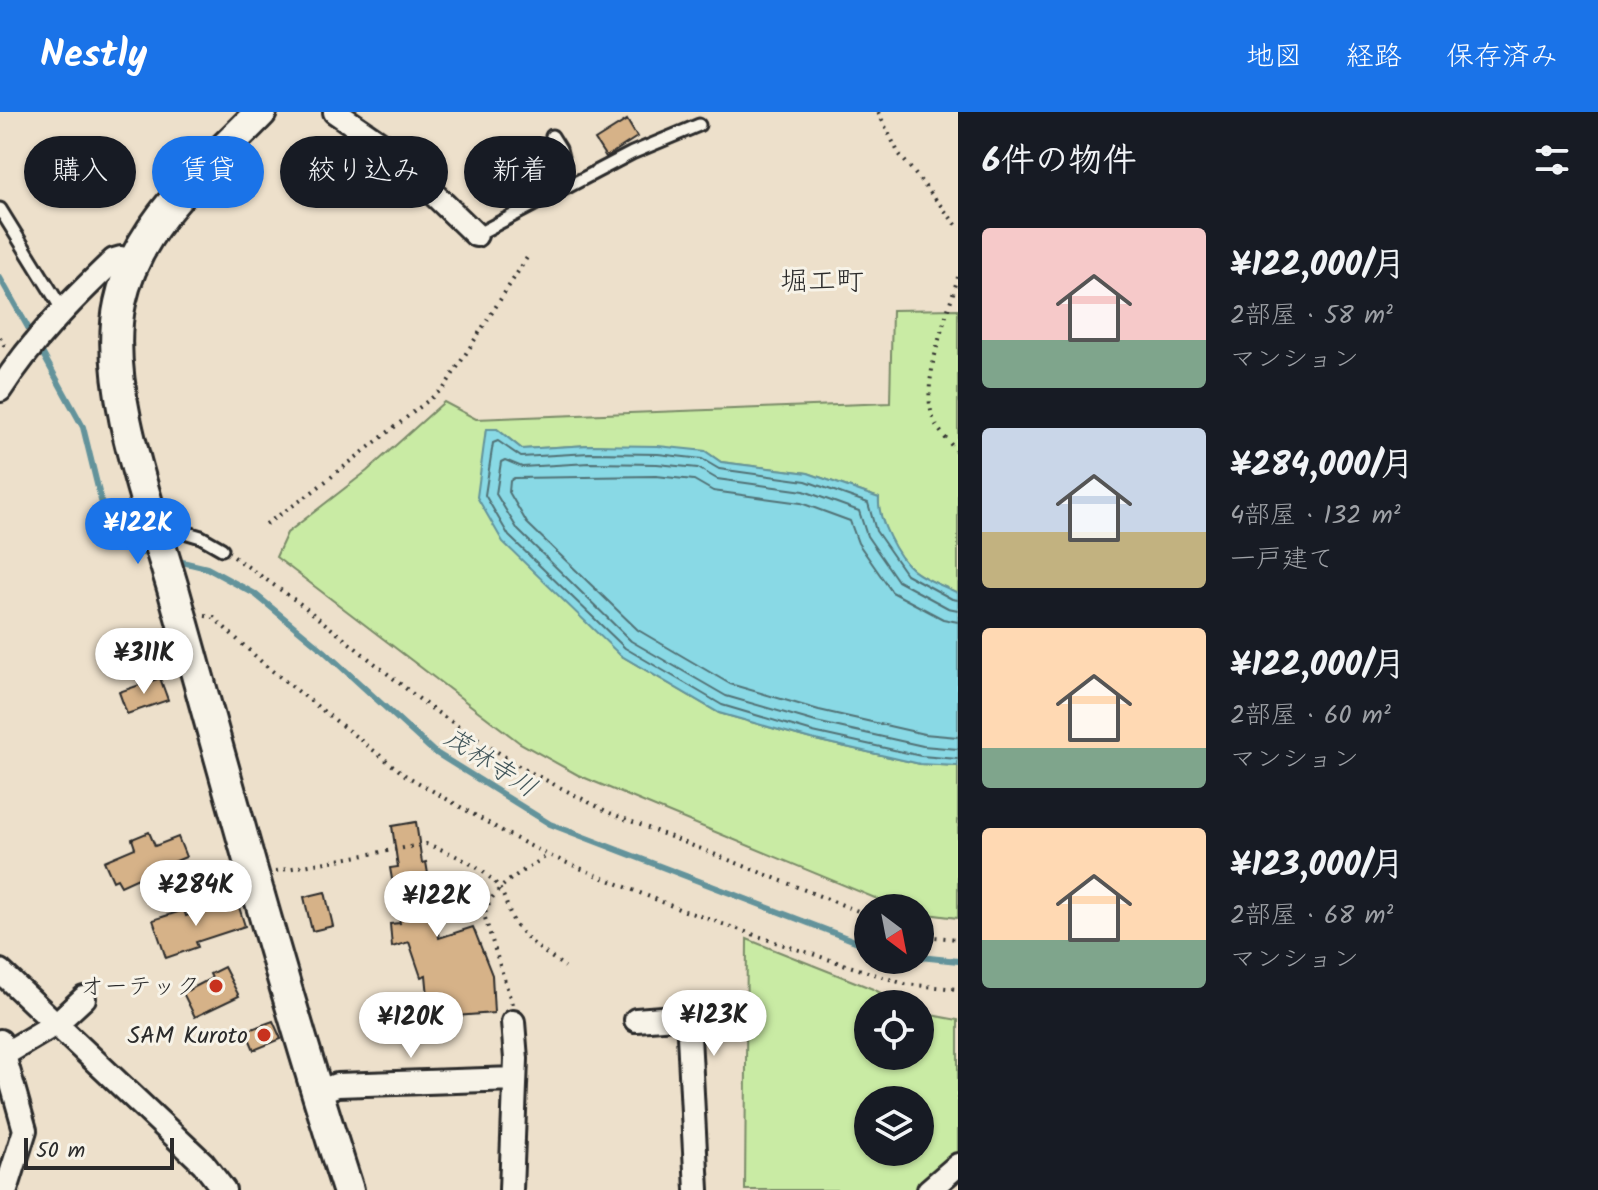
<!DOCTYPE html>
<html lang="ja">
<head>
<meta charset="utf-8">
<style>
	:root { --surface:#171b24; --page:#242831; --text:#f1f3f6; --muted:#9ea1a6; --accent:#1a73e8 }
	body { margin:0; font-family:Kalam,"Klee One",sans-serif; background:var(--page); color:var(--text); height:100vh; display:flex; flex-direction:column; font-size:30px; white-space:nowrap }
	* { box-sizing:border-box; margin:0 }
	p { font-size:26px; color:var(--muted) }
	.icon { flex:none; width:44px; height:44px; fill:none; stroke:currentColor; stroke-width:2; stroke-linecap:round; stroke-linejoin:round }
	.map { position:relative; flex:1; overflow:hidden }
	.panel { display:flex; flex-direction:column; background:var(--surface); width:640px }
	.panel>* { flex:none }
	.banner { position:absolute; left:24px; top:24px; width:760px; height:72px; display:flex; gap:16px }
	.needle { width:52px; rotate:148deg }
	.controls { position:absolute; left:854px; top:782px; display:grid; gap:16px }
	.controls a { display:grid; place-items:center; width:80px; height:80px; border-radius:50%; background:var(--surface); box-shadow:0 2px 6px #0004; font-size:40px }
	.scale { position:absolute; left:24px; bottom:20px; width:150px; box-sizing:border-box; padding-left:8px; border:4px solid #2b2b2b; border-top:0; font-size:22px; line-height:28px; white-space:nowrap; color:#2b2b2b; -webkit-text-stroke:6px #f7f3e8; paint-order:stroke }
	.price { position:absolute; translate:-50% -68px; padding:0 18px; border-radius:28px; background:#fff; color:#222; font-size:26px; line-height:52px; filter:drop-shadow(0 2px 4px #0008) }
	.price::after { content:''; position:absolute; left:50%; top:48px; width:24px; height:18px; margin-left:-12px; background:inherit; clip-path:polygon(0 0,100% 0,50% 100%) }
	.price.selected { background:var(--accent); color:#fff }
	ul { padding:0; list-style:none }
	li { display:flex; align-items:center; gap:24px; height:200px; padding:0 24px }
	li span { display:grid; place-items:center; flex:none; width:224px; height:160px; border-radius:8px; color:#555 }
	li>.icon { margin-inline-start:auto }
	span .icon { width:96px; height:96px; fill:#fffc; stroke-width:1 }
	li b { font-size:34px }
	h2 { display:flex; justify-content:space-between; align-items:center; height:96px; padding:0 24px; font-size:34px }
	.pill { padding:0 28px; border-radius:36px; background:var(--surface); box-shadow:0 2px 6px #0004; font-size:28px; line-height:72px }
	.pill.selected { background:var(--accent); color:#fff }
	header { display:flex; align-items:center; gap:48px; box-sizing:border-box; height:112px; padding:0 40px; background:var(--accent); color:#fff }
	header strong { font-size:38px }
	nav { display:flex; gap:44px; margin-inline-start:auto; font-size:28px }
	main { display:flex; flex:1; min-height:0 }
	.map>svg:first-child { display:block }
	.green { fill:#c9eba4; stroke:#7a8b68; stroke-width:2; fill-rule:evenodd }
	.water { fill:#89d9e5; stroke:#63939b; stroke-width:2 }
	.lines { fill:none; stroke-linecap:round; stroke-linejoin:round }
	.shore { stroke:#517175; stroke-width:2 }
	.stream { stroke:#63939b; stroke-width:6 }
	.building { fill:#d6b288; stroke:#2b2b2b; stroke-width:2 }
	.lane-casing { stroke:#2b2b2b; stroke-width:17 }
	.street-casing { stroke:#2b2b2b; stroke-width:28 }
	.secondary-casing { stroke:#2b2b2b; stroke-width:36 }
	.path { stroke:#2b2b2b; stroke-width:4; stroke-dasharray:2 6; stroke-linecap:butt }
	.lane { stroke:#f7f3e8; stroke-width:11 }
	.street { stroke:#f7f3e8; stroke-width:22 }
	.secondary { stroke:#f7f3e8; stroke-width:30 }
	.poi-dot { fill:#c8321e; stroke:#f7f3e8; stroke-width:3 }
	.labels { text-anchor:middle; stroke-width:6; stroke-linejoin:round; paint-order:stroke }
	.poi-label { font-size:24px; fill:#2b2b2b; stroke:#f7f3e8; text-anchor:end }
	.water-label { font-size:26px; font-style:italic; fill:#42565a; stroke:#f7f3e8 }
	.quarter-label { font-size:28px; fill:#2b2b2b; stroke:#f7f3e8 }
</style>
</head>
<body>
<header>
<strong>Nestly</strong>
<nav><a>地図</a><a>経路</a><a>保存済み</a></nav>
</header>
<main>
<div class="map">
<svg width="958" height="1078" viewBox="0 0 958 1078">
	<rect width="100%" height="100%" fill="#ede0cb"/>
	<filter id="ink" filterUnits="userSpaceOnUse"><feTurbulence type="fractalNoise" baseFrequency=".0125" numOctaves="2"/><feDisplacementMap in="SourceGraphic" scale="16" xChannelSelector="R" yChannelSelector="G"/><feConvolveMatrix kernelMatrix="1 2 1 2 8 2 1 2 1" color-interpolation-filters="sRGB"/></filter>
	<g filter="url(#ink)">
		<path class="green" d="M958,197V481C944,474 925,468 913,458C896,445 877,407 879,386L808,361L721,350L705,339L589,333L522,337L497,317H486L483,347L620,543L719,601L811,627L920,652L958,654V806L920,801V796H899L578,663L520,631L276,445L287,421L367,359L444,290L476,307L890,291L892,198Z
			M747,827L873,877L902,892H868V944H920V901L958,908V1043L916,1078H745ZM868,988H920V1040H868Z"/>
		<path class="water" d="M486,317H497L522,337L589,333L658,334L705,339L721,350L808,361L879,386C877,406 897,445 913,458C925,468 944,474 958,481V654L920,652L811,627L719,601L620,543L503,430L477,385Z"/>
		<g class="lines">
			<path class="shore" d="M958,488L952,487L906,462L876,419L868,391L806,369L719,357L702,347L658,342L589,341L521,345L498,329L493,331L485,383L509,424L625,536L722,593L813,620L921,644L958,647
				M958,498L948,496L898,469L867,424L859,399L804,379L717,367L698,356L657,352L589,351L522,355L505,348L501,350L496,382L518,418L631,529L726,584L816,610L923,634L958,637
				M958,510L943,507L892,480L858,431L850,409L801,391L713,379L694,368L656,364L514,366L510,369L509,380L527,411L638,518L730,572L819,598L924,622L958,625"/>
			<path class="stream" d="M0,166L34,226
				M39,235L83,315L109,421L131,438L151,443
				M174,448L207,456L255,482L324,539L433,639L550,712L868,834
				M920,845L958,849"/>
		</g>
		<path class="building" d="M627,8L637,25L606,45L595,28Z
			M160,566L168,588L127,602L119,580Z
			M416,710L422,751L426,750L439,826L473,815L492,863L494,901L430,906L426,863L421,865L409,830L392,835L390,812L400,811L390,756L398,755L392,714Z
			M149,720L155,734L178,725L186,745L171,751L173,755L149,765L147,762L121,774L117,767L113,769L104,749L135,736L132,727Z
			M325,780L333,814L312,819L304,785Z
			M222,792L223,797L238,792L245,814L196,830L198,835L166,846L153,808L184,798L186,804Z
			M224,855L239,884L195,905L183,881L212,866L210,862Z
			M273,909L281,927L254,938L246,919Z"/>
		<g class="lines">
			<g class="lane-casing">
				<path id="lane" d="M552,24L560,37L569,74
					M533,65L552,83
					M0,97L62,197
					M476,123L632,41L699,13
					M158,412L201,425L222,437"/>
			</g>
			<g class="street-casing">
				<path id="street" d="M335,0L383,33L476,123
					M0,278C32,228 72,188 114,148L121,146L132,149
					M0,859L203,1051L224,1078
					M636,908L688,904L697,1078
					M0,929L25,1018L6,1078
					M0,942H5L57,911L84,886
					M317,980L337,973L515,967
					M511,1078L516,947L513,910
					M929,1078L958,1053"/>
			</g>
			<g class="secondary-casing">
				<path id="secondary" d="M261,0C206,57 137,110 120,191C102,272 151,400 174,480C230,680 284,880 348,1078"/>
			</g>
			<path class="path" d="M878,0L899,42L958,115
				M958,165C948,200 923,264 931,299C934,316 948,328 958,341
				M0,225L6,237
				M266,412L307,384L444,276L528,144
				M234,445L302,493L429,595L522,656L610,701L868,803
				M205,504L213,505L266,554L405,663L511,724L548,743L679,797L781,832L905,872L958,877
				M276,759L426,732C446,738 488,757 499,776C506,786 508,800 514,810C527,830 547,842 565,855
				M920,821L934,825L958,827
				M512,892L485,806C487,775 525,759 548,743"/>
			<use href="#lane" class="lane"/>
			<use href="#street" class="street"/>
			<use href="#secondary" class="secondary"/>
		</g>
	</g>
	<g class="poi-dot">
		<circle cx="216" cy="874" r="8"/>
		<circle cx="264" cy="923" r="8"/>
	</g>
	<g class="labels">
		<g class="poi-label">
			<text x="200" y="882">オーテック</text>
			<text x="248" y="931">SAM Kuroto</text>
		</g>
		<g class="water-label">
			<text transform="translate(491 650) rotate(33)" y="9">茂林寺川</text>
		</g>
		<g class="quarter-label">
			<text x="822" y="178">堀工町</text>
		</g>
	</g>
</svg>
<div class="controls">
<a><svg class="needle" viewBox="-14 -14 28 28"><path d="M0-13l5 13h-10z" fill="#e53935"/><path d="M0 13l5-13h-10z" fill="#9ea1a6"/></svg></a>
<a><svg class="icon" aria-label="locate" viewBox="0 0 24 24"><circle cx="12" cy="12" r="6"/><path d="M12 2v4M12 18v4M2 12h4M18 12h4"/></svg></a>
<a><svg class="icon" aria-label="layers" viewBox="0 0 24 24"><path d="M12 4l9 5-9 5-9-5zM3 14l9 5 9-5"/></svg></a>
</div>
<div class="scale">50 m</div>
<b class="price selected" style="left:138px;top:454px">¥122K</b>
<b class="price" style="left:144px;top:584px">¥311K</b>
<b class="price" style="left:196px;top:816px">¥284K</b>
<b class="price" style="left:437px;top:827px">¥122K</b>
<b class="price" style="left:714px;top:946px">¥123K</b>
<b class="price" style="left:411px;top:948px">¥120K</b>
<div class="banner">
<a class="pill">購入</a>
<a class="pill selected">賃貸</a>
<a class="pill">絞り込み</a>
<a class="pill">新着</a>
</div>
</div>
<section class="panel">
<h2>6件の物件<svg class="icon" aria-label="filters" viewBox="0 0 24 24"><path d="M4 7h16M4 17h16"/><circle cx="9" cy="7" r="2"/><circle cx="15" cy="17" r="2"/></svg></h2>
<ul>
<li><span style="background:linear-gradient(#f6c9c9 70%,#7fa58c 0)"><svg class="icon" aria-label="home" viewBox="0 0 24 24"><path d="M3 11l9-7 9 7M6 9v11h12V9"/></svg></span><div><b>¥122,000/月</b><p>2部屋 · 58 m²</p><p>マンション</p></div></li>
<li><span style="background:linear-gradient(#c9d6e8 65%,#c2b280 0)"><svg class="icon" aria-label="home" viewBox="0 0 24 24"><path d="M3 11l9-7 9 7M6 9v11h12V9"/></svg></span><div><b>¥284,000/月</b><p>4部屋 · 132 m²</p><p>一戸建て</p></div></li>
<li><span style="background:linear-gradient(#ffd9b3 75%,#7fa58c 0)"><svg class="icon" aria-label="home" viewBox="0 0 24 24"><path d="M3 11l9-7 9 7M6 9v11h12V9"/></svg></span><div><b>¥122,000/月</b><p>2部屋 · 60 m²</p><p>マンション</p></div></li>
<li><span style="background:linear-gradient(#ffd9b3 70%,#7fa58c 0)"><svg class="icon" aria-label="home" viewBox="0 0 24 24"><path d="M3 11l9-7 9 7M6 9v11h12V9"/></svg></span><div><b>¥123,000/月</b><p>2部屋 · 68 m²</p><p>マンション</p></div></li>
</ul>
</section>
</main>
</body>
</html>
